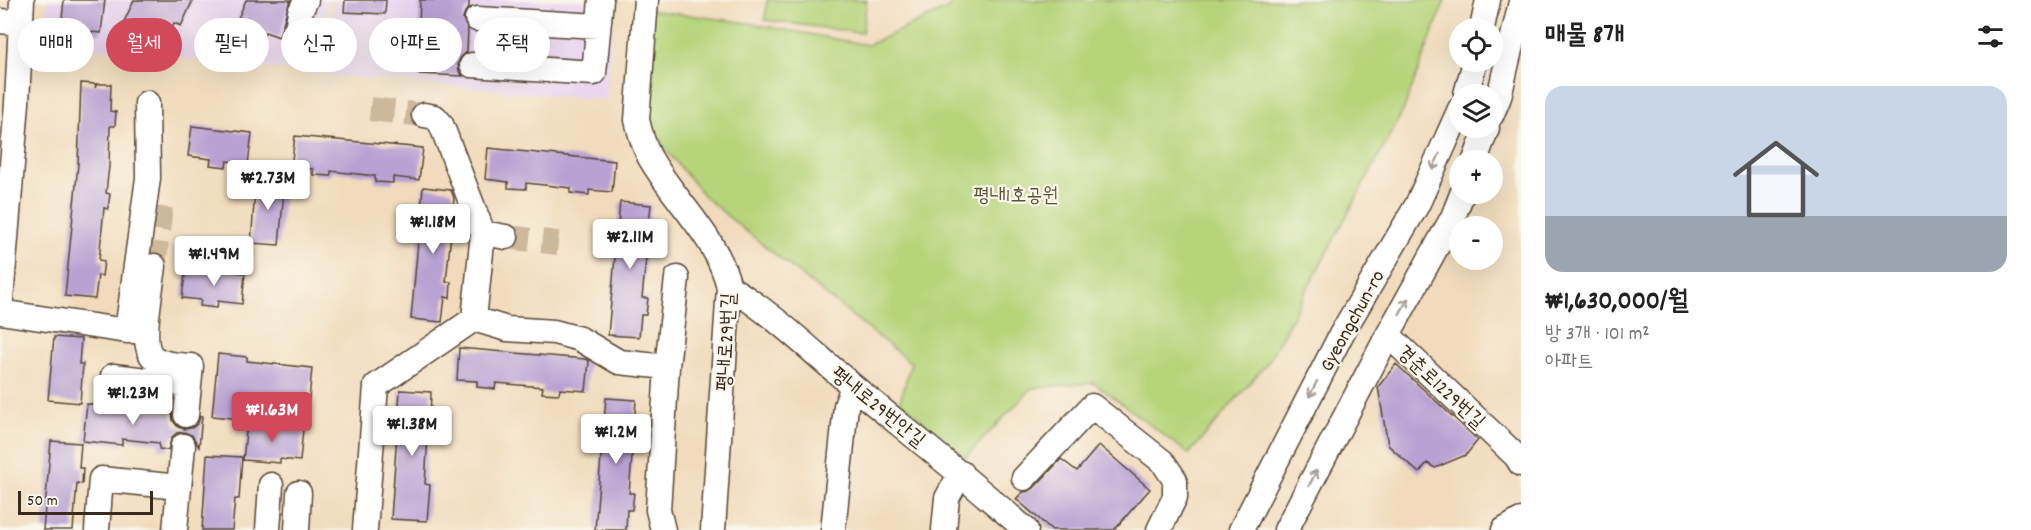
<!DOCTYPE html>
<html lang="ko">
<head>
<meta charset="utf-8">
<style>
	:root { --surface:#fff; --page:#f2f2f2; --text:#222; --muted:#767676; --line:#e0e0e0; --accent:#d1495b }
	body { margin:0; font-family:Dekko,"Poor Story",sans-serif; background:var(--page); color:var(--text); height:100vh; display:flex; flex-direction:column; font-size:22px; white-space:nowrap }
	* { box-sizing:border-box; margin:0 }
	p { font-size:20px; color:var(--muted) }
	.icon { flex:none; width:33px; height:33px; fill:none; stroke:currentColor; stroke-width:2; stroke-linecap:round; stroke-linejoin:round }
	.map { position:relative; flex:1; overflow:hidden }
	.side { display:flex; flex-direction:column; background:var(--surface); width:510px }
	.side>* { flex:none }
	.top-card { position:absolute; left:18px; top:18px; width:570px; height:54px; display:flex; gap:12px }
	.fabs { position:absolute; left:1449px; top:18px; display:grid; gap:12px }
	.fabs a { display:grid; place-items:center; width:54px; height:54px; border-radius:50%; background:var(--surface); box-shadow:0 6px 24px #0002; font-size:30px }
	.scale { position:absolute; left:18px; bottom:15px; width:135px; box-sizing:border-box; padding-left:6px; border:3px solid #3b2a1e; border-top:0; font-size:16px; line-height:21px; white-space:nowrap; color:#3b2a1e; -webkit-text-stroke:4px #fbf7ec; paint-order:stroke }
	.price { position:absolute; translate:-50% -51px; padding:0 14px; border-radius:6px; background:#fff; color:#222; font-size:20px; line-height:39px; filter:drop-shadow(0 2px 3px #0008) }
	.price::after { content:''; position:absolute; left:50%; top:36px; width:18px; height:14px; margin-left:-9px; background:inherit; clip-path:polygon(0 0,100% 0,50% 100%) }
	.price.active { background:var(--accent); color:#fff }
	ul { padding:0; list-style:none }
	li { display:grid; align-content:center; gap:12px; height:318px; padding:0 24px }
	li+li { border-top:2px solid var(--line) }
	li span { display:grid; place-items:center; height:186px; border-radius:18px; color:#555 }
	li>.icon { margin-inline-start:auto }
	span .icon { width:108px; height:108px; fill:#fffc; stroke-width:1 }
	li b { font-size:26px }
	h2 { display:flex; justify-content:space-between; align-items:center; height:72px; padding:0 24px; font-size:26px }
	.pill { padding:0 21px; border-radius:27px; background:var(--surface); box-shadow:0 6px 24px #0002; font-size:21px; line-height:54px }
	.pill.active { background:var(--accent); color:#fff }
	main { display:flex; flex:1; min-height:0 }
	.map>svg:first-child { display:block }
	.built { fill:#e7d2ef }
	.green { fill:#b6d47a; stroke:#787f4c; stroke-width:1.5 }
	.building { fill:#b9a1d3 }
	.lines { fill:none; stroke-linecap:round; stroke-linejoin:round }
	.minor-tunnel { stroke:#cdb89c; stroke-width:24; stroke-dasharray:24 12; stroke-linecap:butt }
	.minor-casing { stroke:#564536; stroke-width:27 }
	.minor { stroke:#fff; stroke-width:24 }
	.oneway { stroke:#a79f9a }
	.labels { text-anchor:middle; stroke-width:4.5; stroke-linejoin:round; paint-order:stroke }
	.park-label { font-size:20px; fill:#5a5435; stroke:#fbf7ec }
	.street-label { font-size:20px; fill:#3b2a1e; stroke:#fbf7ec }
</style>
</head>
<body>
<main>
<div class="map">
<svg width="1521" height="530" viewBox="0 0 1521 530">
	<rect width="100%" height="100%" fill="#fbf7ec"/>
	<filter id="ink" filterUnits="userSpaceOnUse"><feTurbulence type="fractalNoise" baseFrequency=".0167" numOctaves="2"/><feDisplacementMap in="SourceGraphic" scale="12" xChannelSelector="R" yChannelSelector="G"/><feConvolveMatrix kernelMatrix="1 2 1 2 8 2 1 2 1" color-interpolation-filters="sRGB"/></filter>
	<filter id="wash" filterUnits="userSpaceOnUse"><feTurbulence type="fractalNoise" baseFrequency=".008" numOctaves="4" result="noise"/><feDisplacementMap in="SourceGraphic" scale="24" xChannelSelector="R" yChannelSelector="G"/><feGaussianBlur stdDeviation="1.35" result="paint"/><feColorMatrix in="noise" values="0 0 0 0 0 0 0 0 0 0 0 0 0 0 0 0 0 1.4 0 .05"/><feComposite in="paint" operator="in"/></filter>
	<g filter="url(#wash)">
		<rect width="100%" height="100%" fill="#f1dbbc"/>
		<path class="built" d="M48,0H327L321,74L45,42Z
			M334,0H615L606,100L328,75Z"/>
		<path class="green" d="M767,0H867L862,33L765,20Z
			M955,0H1445L1403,111L1268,362L1189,454L1094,383L1032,388L965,458L900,401L911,363L731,219L704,196L643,122L650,10L742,22L868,45L947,9Z"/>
		<g id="blocks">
			<path class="building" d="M64,0H105L101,33L61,29Z
				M134,0H193L181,26L174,23L163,47L132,37L118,35Z
				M246,0H290L279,37L265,32L257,51L229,39Z
				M345,0H386L385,14L344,12Z
				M420,0H469V8L465,12L463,19L468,29L467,52L461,57L458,63L459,71L463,76L417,74Z
				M81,83L96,84L95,88L97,84H111L110,111L116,112L115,126H110L109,166L106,193L110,194L108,209L104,208L99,260L104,261L102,276L98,275L95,299L65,296L78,164Z
				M192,126L252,133L248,164L227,161L226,167L210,165L211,159L188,156Z
				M295,136L423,148L419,180L393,177V183L375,182V176L331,171V176L313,175V169L291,167Z
				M488,148L615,161L612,192L589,190V195L570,193L571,188L526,183V189L508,188V182L485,179Z
				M256,178L285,180L279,245L251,243Z
				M423,187L451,190L454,198L452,216H457L455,235L451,234L446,282H451L450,298L445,297L442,322L411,319Z
				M620,202L651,205L648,231L653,232L652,250L647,249L642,298H648L646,315H641L639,337L608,335Z
				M186,268L245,273L242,304L218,301L217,308L200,306L201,300L182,298Z
				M54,337L81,339L79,364H83L80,403L48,400Z
				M459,348L585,359L589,361L586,391L560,389L559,394L542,393L543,387L496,383L495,389L477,387V381L457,380Z
				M218,354L247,357V361L312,368L309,399L248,392L247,396H243L241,419L212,416Z
				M1396,364L1478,440L1466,455L1435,468L1427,463L1419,473L1388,445L1378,387Z
				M400,390L431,392L430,419H433L432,436L428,435L425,484L430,485L427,521L391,519Z
				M606,398L636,400L634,427H639L638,445H633L629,493H634L632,510H627L626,530H595Z
				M87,404L172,413L173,421L178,427L184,429L192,428L198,423L200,416H202L199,447L192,435L184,432L177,433L172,437L168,450L159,449V443L122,439V445L83,441Z
				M247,423L303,429L300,461L280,459V463L243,460Z
				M51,441L81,443L79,468H83L82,484L77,483L73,530H43Z
				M1099,445L1150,489L1114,530H1052L1016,499L1023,492L1029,491L1034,488L1061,459L1077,471Z
				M207,455L242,457L239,499H235L232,530H202Z"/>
		</g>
	</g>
	<g filter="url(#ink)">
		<use href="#blocks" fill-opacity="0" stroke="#564536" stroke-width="1.5"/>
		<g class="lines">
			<path class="minor-tunnel" d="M370,109L424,115
				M506,237L558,243
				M154,266L161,207"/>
			<g class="minor-casing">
				<path id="minor" d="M646,0L637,120C640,133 643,144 649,156C674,201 717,236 729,287L713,530
					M477,19L598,26
					M0,21L21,23
					M1482,28L1488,0
					M293,49L300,12L306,0
					M472,65L594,73L601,0
					M1466,94L1475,62
					M1492,114L1499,97L1521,2
					M1475,160L1487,128
					M483,233L506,237
					M154,266C152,286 138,346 154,358C164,365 179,365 191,366L186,415
					M729,287C774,314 813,353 854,387C911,434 970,481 1026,530
					M0,312L17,103L22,0
					M0,312L127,331H143
					M474,319L507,329L554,332L580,339L619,362L667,367
					M127,331L148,178L147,103
					M1388,335L1516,456L1521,464
					M113,376L189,385
					M1024,478L1092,406L1163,462L1175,480V497L1159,530
					M97,530L101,479L179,487
					M175,530L183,446
					M268,530L271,485
					M297,530L299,493
					M365,530L376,386L474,319L483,233L441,124L435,117L424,115
					M663,530L658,510L667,367L677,278
					M833,530L846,406L853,386
					M944,530L947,498L961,473
					M1241,530L1342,333L1417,205L1460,109
					M1286,530L1388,335L1453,217L1462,194
					M1504,530L1521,520"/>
			</g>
			<use href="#minor" class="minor"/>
		</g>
		<defs><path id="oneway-shaft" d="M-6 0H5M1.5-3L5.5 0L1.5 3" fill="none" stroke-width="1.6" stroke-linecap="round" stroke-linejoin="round" transform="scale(1.5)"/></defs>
		<g class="oneway">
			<use href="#oneway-shaft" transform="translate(1436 162) rotate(114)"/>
			<use href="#oneway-shaft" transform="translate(1404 306) rotate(-61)"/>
			<use href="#oneway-shaft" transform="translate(1313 389) rotate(117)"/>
			<use href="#oneway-shaft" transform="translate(1313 478) rotate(-63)"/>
		</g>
	</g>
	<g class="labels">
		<g class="park-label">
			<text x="1016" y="201">평내1호공원</text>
		</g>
		<g class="street-label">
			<text transform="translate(1351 320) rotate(-61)" y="7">Gyeongchun-ro</text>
			<text transform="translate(725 342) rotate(-87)" y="7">평내로29번길</text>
			<text transform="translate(1442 386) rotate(43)" y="7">경춘로1229번길</text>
			<text transform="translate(879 406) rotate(39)" y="7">평내로29번안길</text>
		</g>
	</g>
</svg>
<div class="fabs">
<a><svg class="icon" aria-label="locate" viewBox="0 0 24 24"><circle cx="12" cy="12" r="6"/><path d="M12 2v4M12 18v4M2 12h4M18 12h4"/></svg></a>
<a><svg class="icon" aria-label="layers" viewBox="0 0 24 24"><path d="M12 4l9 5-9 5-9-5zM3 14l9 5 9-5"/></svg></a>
<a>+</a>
<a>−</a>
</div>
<div class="scale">50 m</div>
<b class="price" style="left:268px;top:211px">₩2.73M</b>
<b class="price" style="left:433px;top:255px">₩1.18M</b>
<b class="price" style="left:630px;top:270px">₩2.11M</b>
<b class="price" style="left:214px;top:287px">₩1.49M</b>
<b class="price" style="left:133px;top:426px">₩1.23M</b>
<b class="price active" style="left:272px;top:443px">₩1.63M</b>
<b class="price" style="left:412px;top:457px">₩1.38M</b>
<b class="price" style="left:616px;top:465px">₩1.2M</b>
<div class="top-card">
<a class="pill">매매</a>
<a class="pill active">월세</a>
<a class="pill">필터</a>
<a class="pill">신규</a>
<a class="pill">아파트</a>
<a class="pill">주택</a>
</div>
</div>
<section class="side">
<h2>매물 8개<svg class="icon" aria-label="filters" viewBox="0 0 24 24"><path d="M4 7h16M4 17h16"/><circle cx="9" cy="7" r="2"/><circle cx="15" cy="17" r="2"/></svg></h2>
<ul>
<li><span style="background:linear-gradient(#c9d6e8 70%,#9aa5b1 0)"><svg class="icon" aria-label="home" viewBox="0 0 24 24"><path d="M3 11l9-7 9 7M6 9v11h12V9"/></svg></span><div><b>₩1,630,000/월</b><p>방 3개 · 101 m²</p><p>아파트</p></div></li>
</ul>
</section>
</main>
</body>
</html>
